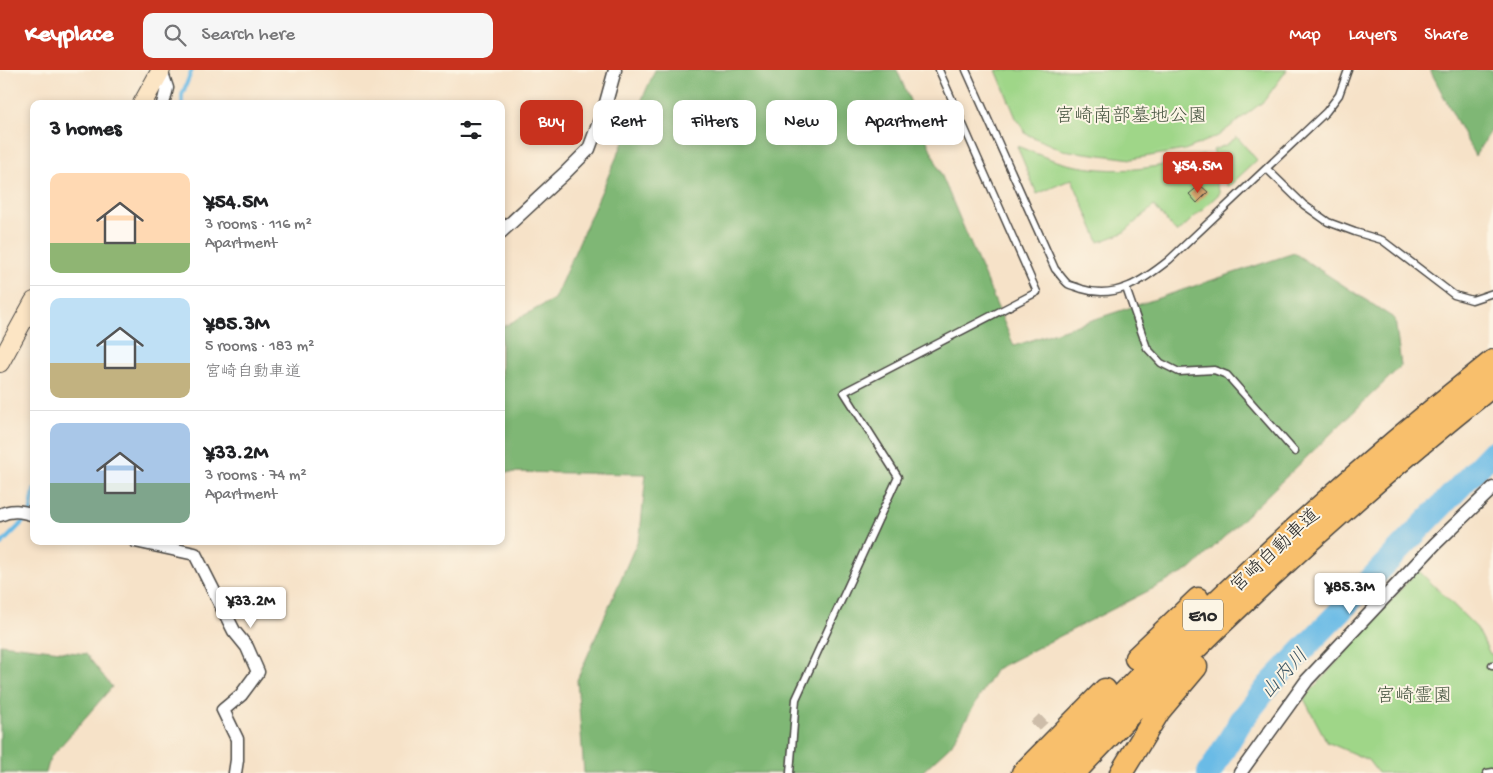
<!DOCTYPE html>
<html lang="en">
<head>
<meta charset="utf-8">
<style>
	:root { --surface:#fff; --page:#f6f6f6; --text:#202124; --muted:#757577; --line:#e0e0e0; --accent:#c8321e }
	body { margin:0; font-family:"Gochi Hand","Klee One",sans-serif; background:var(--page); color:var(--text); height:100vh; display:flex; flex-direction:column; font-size:19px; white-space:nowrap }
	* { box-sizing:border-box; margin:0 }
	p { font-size:16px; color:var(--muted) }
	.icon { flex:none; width:28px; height:28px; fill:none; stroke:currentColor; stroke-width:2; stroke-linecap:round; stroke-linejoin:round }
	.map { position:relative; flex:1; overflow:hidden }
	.side { position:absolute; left:30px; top:30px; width:475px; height:445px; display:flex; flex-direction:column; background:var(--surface); border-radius:10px; box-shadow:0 2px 8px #0003 }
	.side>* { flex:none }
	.hud { position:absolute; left:520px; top:30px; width:475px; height:45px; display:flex; gap:10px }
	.price { position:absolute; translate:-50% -42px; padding:0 11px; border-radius:5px; background:#fff; color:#222; font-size:16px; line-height:32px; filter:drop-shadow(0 1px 2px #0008) }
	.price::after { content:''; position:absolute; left:50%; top:30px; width:15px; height:11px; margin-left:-8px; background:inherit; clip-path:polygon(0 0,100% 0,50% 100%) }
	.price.current { background:var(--accent); color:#fff }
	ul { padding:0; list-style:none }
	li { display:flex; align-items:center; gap:15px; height:125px; padding:0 20px }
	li+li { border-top:1px solid var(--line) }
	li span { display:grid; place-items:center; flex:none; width:140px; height:100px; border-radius:10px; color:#555 }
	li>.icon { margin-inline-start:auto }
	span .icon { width:60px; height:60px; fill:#fffc; stroke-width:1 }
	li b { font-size:21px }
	h2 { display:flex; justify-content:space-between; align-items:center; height:60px; padding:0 20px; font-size:21px }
	.pill { padding:0 18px; border-radius:10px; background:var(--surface); box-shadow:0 2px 8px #0003; font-size:18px; line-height:45px }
	.pill.current { background:var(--accent); color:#fff }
	header { display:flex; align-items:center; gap:30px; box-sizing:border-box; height:70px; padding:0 25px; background:var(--accent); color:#fff }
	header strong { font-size:24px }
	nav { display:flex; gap:28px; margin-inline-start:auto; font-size:18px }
	.search { width:350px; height:45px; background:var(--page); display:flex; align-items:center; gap:12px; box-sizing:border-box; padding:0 18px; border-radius:10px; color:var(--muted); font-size:19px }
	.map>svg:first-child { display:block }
	.green { fill:#9fd688; stroke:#65805a }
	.forest { fill:#7fb774; stroke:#557150 }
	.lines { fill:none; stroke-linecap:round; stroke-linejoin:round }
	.stream { stroke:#6bbbe6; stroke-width:4 }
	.river { stroke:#6bbbe6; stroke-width:24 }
	.building { fill:#d39d66 }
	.street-tunnel { stroke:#cdbda9; stroke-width:12; stroke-dasharray:12 6; stroke-linecap:butt }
	.lane-casing { stroke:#494643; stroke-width:9 }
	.street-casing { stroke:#494643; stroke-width:15 }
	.secondary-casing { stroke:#494643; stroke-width:20 }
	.highway-casing { stroke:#494643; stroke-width:25 }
	.lane { stroke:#fff; stroke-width:6 }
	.street { stroke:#fff; stroke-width:12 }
	.secondary { stroke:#fce5c4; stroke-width:18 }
	.highway { stroke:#f8bf6c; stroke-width:22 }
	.labels { text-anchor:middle; stroke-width:4; stroke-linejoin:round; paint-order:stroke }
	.shield { fill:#fcf5e5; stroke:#6a6863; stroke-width:1 }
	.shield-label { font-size:18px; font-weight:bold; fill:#2b2b2b }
	.park-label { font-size:19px; fill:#485642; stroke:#fcf5e5 }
	.street-label { font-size:19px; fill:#2b2b2b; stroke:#fcf5e5 }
	.water-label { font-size:20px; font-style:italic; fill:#3e5663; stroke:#fcf5e5 }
</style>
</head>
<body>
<header>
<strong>Keyplace</strong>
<div class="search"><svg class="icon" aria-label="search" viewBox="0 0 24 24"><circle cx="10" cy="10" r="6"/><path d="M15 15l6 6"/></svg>Search here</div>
<nav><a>Map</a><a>Layers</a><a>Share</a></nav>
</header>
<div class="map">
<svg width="1493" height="703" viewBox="0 0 1493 703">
	<rect width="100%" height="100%" fill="#fcf5e5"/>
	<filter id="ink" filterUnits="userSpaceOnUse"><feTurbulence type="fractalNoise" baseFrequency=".02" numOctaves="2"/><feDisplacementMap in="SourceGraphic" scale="10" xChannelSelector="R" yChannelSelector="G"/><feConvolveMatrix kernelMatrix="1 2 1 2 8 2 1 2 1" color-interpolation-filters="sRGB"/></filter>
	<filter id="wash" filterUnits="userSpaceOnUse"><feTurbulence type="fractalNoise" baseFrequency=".0096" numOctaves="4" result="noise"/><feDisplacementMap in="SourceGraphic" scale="20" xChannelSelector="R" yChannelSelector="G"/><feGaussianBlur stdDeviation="1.12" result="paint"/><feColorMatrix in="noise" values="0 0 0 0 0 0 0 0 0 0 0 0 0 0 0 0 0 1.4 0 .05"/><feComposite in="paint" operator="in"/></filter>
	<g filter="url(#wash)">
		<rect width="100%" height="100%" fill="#f6e2c8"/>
		<path class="green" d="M996,0H1287L1264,31L1218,66L1185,80L1132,89L1062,80L1026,64L1016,48Z
			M1237,67L1257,90L1228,117L1213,80L1226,75Z
			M1017,76C1033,82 1050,90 1067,94C1118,105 1155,99 1204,85L1220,123L1177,163L1154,136L1123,163L1099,172L1072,109L1037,124Z
			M1418,500L1477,558L1490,584H1493V703H1378L1368,690L1327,672L1304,629Z"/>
		<path class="forest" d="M655,0H897L1014,276L1294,183L1395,249L1401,296L1191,499L996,599L951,675L921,703H584L577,610L640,465L646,404L501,402V258L554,229Z
			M1430,0H1493V58L1475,86Z
			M0,574L86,584L112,617L50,688L46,703H0Z"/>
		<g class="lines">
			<path class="stream" d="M182,34V25L192,0
				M0,475L30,445L34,420"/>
			<path class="river" d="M1209,703L1241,651L1270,614L1493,382"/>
		</g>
		<g id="blocks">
			<path class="building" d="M1200,115L1208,122L1197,133L1189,124Z"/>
		</g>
	</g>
	<g filter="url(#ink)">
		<use href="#blocks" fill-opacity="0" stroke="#494643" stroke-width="1"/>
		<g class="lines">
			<path class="street-tunnel" d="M1035,648L1060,674"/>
			<g class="lane-casing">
				<path id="lane" d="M966,0L1055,199C1059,203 1063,210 1068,214C1071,216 1078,217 1082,219C1116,230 1144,210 1169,190L1326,42L1339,25L1348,0
					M1267,99L1304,135L1328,152L1355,162L1382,170L1454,225L1472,230L1493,223
					M1126,218L1147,278L1161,293L1179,302L1214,300L1227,305L1295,382
					M1492,595H1493
					M790,703L796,629L898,407L844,322L1037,222L939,0
					M1487,703L1493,702"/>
			</g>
			<g class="street-casing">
				<path id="street" d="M161,0L167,18L163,34
					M501,162L566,102L589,79L605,36L615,0
					M0,445C11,439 22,441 34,445
					M135,471L195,484L234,561L247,577L258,602L241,625L223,640L237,669V690L235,703
					M1240,703L1307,610L1435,474L1493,418"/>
			</g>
			<g class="secondary-casing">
				<path id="secondary" d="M142,34L161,0
					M0,293L34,231"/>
			</g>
			<g class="highway-casing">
				<path id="highway" d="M1136,588L1198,529
					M1023,703L1105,620
					M1047,703C1186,555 1334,417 1493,291
					M1074,703C1204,564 1344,433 1493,315
					M1121,703L1159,641L1196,597"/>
			</g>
			<use href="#lane" class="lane"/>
			<use href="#street" class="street"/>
			<use href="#secondary" class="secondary"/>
			<use href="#highway" class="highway"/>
		</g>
	</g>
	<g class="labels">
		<rect class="shield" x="1183" y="529.5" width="40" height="31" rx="4"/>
		<g class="shield-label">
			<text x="1203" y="551">E10</text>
		</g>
		<g class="park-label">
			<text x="1131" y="51">宮崎南部墓地公園</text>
			<text x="1414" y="631">宮崎霊園</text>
		</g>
		<g class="street-label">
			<text transform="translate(1274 479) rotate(-43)" y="7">宮崎自動車道</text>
		</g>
		<g class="water-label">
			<text transform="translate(1283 603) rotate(-48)" y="7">山内川</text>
		</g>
	</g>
</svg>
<b class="price current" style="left:1198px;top:124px">¥54.5M</b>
<b class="price" style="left:1350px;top:545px">¥85.3M</b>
<b class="price" style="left:251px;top:559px">¥33.2M</b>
<div class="hud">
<a class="pill current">Buy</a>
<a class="pill">Rent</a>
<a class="pill">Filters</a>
<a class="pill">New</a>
<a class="pill">Apartment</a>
</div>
<section class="side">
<h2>3 homes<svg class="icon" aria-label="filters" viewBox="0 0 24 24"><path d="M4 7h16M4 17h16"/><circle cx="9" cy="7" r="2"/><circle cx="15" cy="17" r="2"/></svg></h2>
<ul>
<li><span style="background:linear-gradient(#ffd9b3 70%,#8fb573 0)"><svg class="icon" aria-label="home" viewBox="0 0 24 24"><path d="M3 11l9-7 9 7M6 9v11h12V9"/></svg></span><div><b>¥54.5M</b><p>3 rooms · 116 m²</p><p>Apartment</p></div></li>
<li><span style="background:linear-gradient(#bfe0f5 65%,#c2b280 0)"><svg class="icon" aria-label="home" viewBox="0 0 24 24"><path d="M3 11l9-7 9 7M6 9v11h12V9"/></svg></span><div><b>¥85.3M</b><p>5 rooms · 183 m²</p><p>宮崎自動車道</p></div></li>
<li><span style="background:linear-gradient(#a9c7e8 60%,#7fa58c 0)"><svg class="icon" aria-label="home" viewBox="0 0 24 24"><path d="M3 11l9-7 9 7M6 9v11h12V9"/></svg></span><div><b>¥33.2M</b><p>3 rooms · 74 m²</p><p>Apartment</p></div></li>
</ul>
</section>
</div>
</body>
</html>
